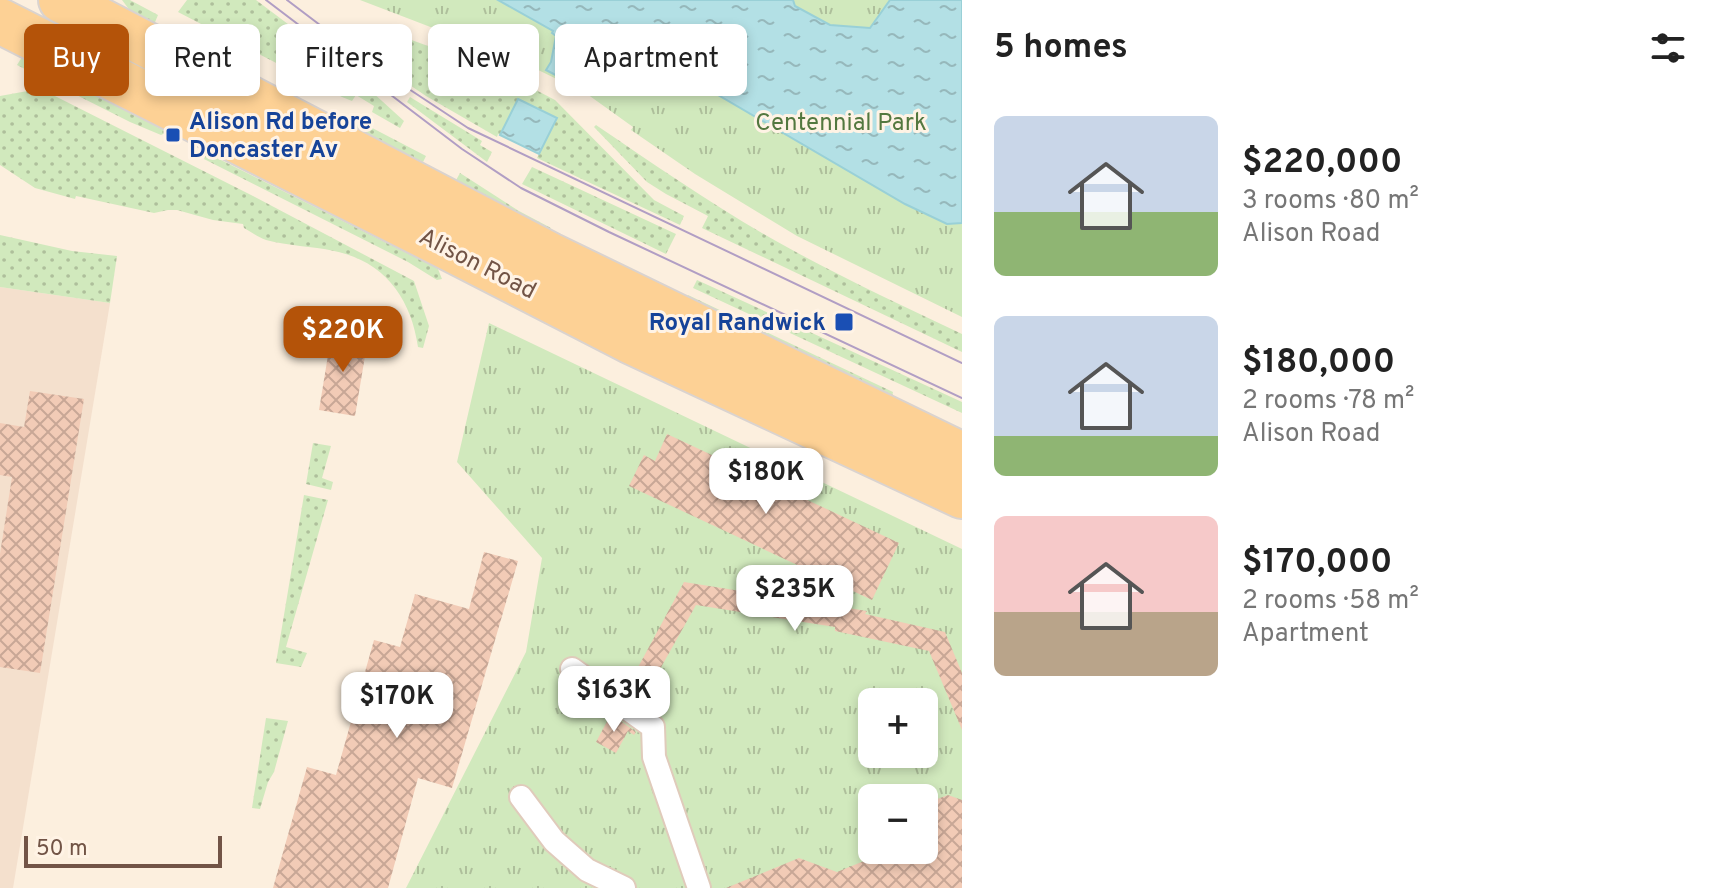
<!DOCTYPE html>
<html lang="en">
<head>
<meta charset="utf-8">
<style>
	:root { --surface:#fff; --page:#f6f6f6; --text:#222; --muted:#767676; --accent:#b45309 }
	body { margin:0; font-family:Overpass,sans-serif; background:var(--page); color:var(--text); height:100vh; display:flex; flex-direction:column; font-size:30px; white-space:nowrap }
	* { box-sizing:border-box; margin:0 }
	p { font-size:26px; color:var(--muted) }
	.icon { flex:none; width:44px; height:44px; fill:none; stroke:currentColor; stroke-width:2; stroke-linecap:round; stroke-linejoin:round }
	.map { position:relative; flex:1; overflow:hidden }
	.drawer { display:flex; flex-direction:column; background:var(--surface); width:760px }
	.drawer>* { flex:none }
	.top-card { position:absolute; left:24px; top:24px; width:760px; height:72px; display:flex; gap:16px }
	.tools { position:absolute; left:858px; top:688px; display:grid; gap:16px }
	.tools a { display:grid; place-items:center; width:80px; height:80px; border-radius:12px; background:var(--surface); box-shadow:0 4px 12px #0003; font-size:40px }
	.scale { position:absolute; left:24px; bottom:20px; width:198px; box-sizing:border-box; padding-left:8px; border:4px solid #725446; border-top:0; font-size:22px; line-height:28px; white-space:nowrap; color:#725446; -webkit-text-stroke:6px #fff3e5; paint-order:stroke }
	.price { position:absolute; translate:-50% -68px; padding:0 18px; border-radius:16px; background:#fff; color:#222; font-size:26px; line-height:52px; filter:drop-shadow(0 2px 4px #0008) }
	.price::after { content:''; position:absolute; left:50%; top:48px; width:24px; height:18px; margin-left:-12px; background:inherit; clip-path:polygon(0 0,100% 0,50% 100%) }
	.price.on { background:var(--accent); color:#fff }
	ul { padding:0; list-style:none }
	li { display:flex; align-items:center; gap:24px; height:200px; padding:0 32px }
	li span { display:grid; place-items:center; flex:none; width:224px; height:160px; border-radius:12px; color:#555 }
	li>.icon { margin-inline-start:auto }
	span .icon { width:96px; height:96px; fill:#fffc; stroke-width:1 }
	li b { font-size:34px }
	h2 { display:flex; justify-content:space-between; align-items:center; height:96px; padding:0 32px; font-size:34px }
	.tag { padding:0 28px; border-radius:12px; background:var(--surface); box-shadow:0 4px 12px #0003; font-size:28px; line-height:72px }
	.tag.on { background:var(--accent); color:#fff }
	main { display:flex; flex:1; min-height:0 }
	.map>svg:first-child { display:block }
	.residential { fill:#f4e0cd }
	.grass { fill:url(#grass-dots) }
	.park { fill:url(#park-tufts); fill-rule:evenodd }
	.water { fill:url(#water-ripples); stroke:#99d0d7; stroke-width:2 }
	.building { fill:url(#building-cross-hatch) }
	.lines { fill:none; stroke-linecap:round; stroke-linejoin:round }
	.pedestrian-casing { stroke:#e0cbbb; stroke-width:26 }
	.primary-casing { stroke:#dad3cf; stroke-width:48 }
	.pedestrian { stroke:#fff; stroke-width:22 }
	.primary { stroke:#fdd195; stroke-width:44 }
	.tram { stroke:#b19ec4; stroke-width:2 }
	.transit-dot { fill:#1a4fb4; stroke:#fff3e5; stroke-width:3 }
	.labels { text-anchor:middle; stroke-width:6; stroke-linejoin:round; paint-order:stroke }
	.transit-label { font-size:24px; font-weight:bold; fill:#164399; stroke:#fff3e5; text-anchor:start }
	.park-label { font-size:24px; fill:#53783f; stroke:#fff3e5 }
	.street-label { font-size:24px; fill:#725446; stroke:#fff3e5 }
</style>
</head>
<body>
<main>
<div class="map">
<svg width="962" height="888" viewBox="0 0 962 888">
	<defs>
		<pattern id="grass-dots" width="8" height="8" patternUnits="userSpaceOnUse" patternTransform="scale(2)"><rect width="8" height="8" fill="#d1e9bd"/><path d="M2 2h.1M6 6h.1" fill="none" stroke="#aebf9b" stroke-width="1.8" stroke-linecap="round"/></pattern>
		<pattern id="park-tufts" width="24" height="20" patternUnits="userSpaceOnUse" patternTransform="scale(2)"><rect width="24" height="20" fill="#d1e9bd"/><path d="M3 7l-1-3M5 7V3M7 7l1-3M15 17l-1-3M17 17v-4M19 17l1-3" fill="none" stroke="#aebf9b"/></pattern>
		<pattern id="water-ripples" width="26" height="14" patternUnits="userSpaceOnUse" patternTransform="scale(2)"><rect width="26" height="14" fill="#b3e0e5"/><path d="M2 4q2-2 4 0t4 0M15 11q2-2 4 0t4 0" fill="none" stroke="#96b8bb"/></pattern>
		<pattern id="building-cross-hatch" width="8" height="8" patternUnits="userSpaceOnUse" patternTransform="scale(2)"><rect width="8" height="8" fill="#f2cbb6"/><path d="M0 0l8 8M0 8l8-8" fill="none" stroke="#c8a796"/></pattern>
	</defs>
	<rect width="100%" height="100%" fill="#fcefde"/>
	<path class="residential" d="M0,287L110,303L13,888H0Z"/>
	<path class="grass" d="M122,0H130L158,15L153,27L134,16Z
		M187,0H256L373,88L371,91L404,121L400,128L372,112L374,106L356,95L352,101L342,97L178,12Z
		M373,26L505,74L555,100L654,200L684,216L680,225L537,158L556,118L518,99L500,135L498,134L497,137L426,96L371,59L374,53L349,34Z
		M22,57L167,132L161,135L130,122L17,65Z
		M33,90L45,91L253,196L414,281L429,326L423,348L418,347C411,298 384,261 334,251C312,246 288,246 266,240C258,237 251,232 244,228L243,224L213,220L177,210H168L154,213L76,196L75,199L35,188L0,165V96Z
		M410,97L482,141L480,145L492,152L487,162L407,102Z
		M355,119L426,156L423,162L419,160L417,164L350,129Z
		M596,125C655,165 714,206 776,241C836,275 899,304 962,334V352L702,228L708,216L666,194L647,182L594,127Z
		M207,153L433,266L438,269L442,279L437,280L408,262L204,159Z
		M532,167L676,234L666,254L522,184Z
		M460,173L519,211L551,228L549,233L455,182Z
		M0,235L72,251L117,256L110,303L0,287Z
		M697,280L962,402V413L693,288Z
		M688,295L893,392L892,397L686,300Z
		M313,443L331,446L322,478L333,482L331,490L306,484Z
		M304,495L328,500L286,647L307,653L301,667L276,663Z
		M266,718L288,721L274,772L268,782L260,809L252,808Z"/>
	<path class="park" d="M360,0H962V317L797,236L695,174L631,130L633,127L587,94L522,62Z
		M489,323L962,549V888H406L526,652L542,558L457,462ZM872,702H924V754H872ZM872,798H924V850H872Z"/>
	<path class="water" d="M498,0H793L795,6L830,25L870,28L890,0H962V223L947,224L905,204L694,81L591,51L589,53L583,51L563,79L546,70L551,62L556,36L552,33L553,31Z
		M518,99L557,118L539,154L500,135Z"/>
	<path class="building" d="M332,331L368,338L355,416L319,410Z
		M30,391L84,399L40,673L0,667V554L12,477L0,475V423L24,427Z
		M667,434L899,543L872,600L629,486L644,455L655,461Z
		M484,552L518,561L452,788L418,778L388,888H273L307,767L336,775L374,640L400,647L415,594L469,609Z
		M684,582L867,611L865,614L945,632L962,673V730L929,651L835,631V627L696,605L646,694L655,699L649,707L624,689L627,683L629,684Z
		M611,714L636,732L634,735L628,731L616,753L596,742Z
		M948,795L962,800V888H726L799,858L837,872L891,850H924V804Z"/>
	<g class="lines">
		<g class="pedestrian-casing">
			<path id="pedestrian" d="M572,669L653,727L654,757L699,888
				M521,797L554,841L587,870L624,888"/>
		</g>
		<g class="primary-casing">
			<path id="primary" d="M61,0L550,255L962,455
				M0,21L455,251L630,341L962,496"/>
		</g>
		<use href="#pedestrian" class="pedestrian"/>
		<use href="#primary" class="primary"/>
		<path class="tram" d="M266,0L462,149L521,188L609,232L962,398
			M287,0L374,66L468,128L962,363"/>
	</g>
	<g class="transit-dot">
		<rect x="165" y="127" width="16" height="16" rx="4"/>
		<rect x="834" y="312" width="20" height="20" rx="4"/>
	</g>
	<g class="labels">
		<g class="transit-label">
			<text x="189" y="129">Alison Rd before<tspan x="189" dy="28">Doncaster Av</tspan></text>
			<text x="826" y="330" text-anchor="end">Royal Randwick</text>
		</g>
		<g class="park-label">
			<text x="841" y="130">Centennial Park</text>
		</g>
		<g class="street-label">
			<text transform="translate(478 263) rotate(27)" y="8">Alison Road</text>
		</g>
	</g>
</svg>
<div class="tools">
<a>+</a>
<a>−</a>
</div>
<div class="scale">50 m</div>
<b class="price on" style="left:343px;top:374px">$220K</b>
<b class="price" style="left:766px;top:516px">$180K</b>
<b class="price" style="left:795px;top:633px">$235K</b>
<b class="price" style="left:614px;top:734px">$163K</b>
<b class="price" style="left:397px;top:740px">$170K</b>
<div class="top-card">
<a class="tag on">Buy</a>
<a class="tag">Rent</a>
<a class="tag">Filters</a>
<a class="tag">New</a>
<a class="tag">Apartment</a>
</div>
</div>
<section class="drawer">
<h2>5 homes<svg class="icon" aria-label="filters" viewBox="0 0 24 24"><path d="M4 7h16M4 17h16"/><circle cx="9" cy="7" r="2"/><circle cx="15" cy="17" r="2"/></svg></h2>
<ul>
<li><span style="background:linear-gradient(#c9d6e8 60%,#8fb573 0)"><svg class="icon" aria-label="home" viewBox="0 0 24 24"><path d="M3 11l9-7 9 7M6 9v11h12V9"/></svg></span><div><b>$220,000</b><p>3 rooms · 80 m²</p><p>Alison Road</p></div></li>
<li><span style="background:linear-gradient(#c9d6e8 75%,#8fb573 0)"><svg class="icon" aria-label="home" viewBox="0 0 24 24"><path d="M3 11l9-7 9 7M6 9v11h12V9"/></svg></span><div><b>$180,000</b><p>2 rooms · 78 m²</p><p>Alison Road</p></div></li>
<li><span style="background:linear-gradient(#f6c9c9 60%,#b9a48a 0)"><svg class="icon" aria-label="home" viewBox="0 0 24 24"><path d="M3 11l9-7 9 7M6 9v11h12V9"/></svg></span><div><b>$170,000</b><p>2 rooms · 58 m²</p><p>Apartment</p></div></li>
</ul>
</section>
</main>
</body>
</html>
